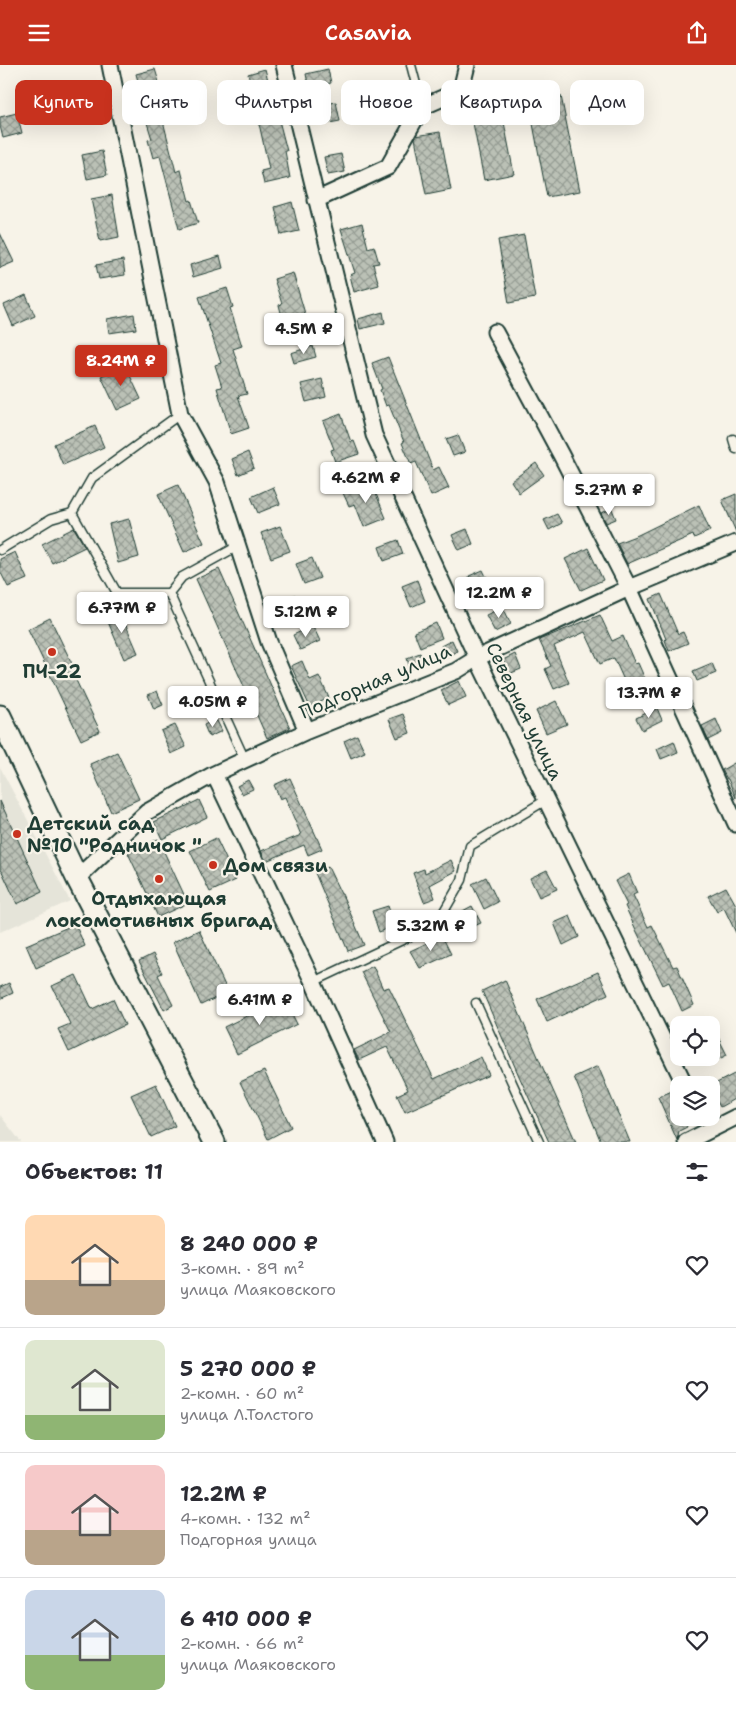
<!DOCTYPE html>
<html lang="ru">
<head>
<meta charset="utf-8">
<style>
	:root { --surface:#fff; --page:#f7f7f7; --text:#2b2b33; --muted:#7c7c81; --line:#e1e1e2; --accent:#c8321e }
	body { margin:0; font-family:"Shantell Sans",sans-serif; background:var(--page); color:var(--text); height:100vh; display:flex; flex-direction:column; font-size:19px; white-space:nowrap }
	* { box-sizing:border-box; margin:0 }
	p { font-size:16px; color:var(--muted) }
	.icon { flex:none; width:28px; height:28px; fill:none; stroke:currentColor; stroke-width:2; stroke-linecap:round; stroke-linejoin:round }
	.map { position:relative; height:1077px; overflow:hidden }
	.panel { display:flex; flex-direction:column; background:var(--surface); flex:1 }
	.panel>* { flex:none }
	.banner { position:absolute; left:15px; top:15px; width:706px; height:45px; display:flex; gap:10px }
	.tools { position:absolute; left:670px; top:951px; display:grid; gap:10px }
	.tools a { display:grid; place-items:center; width:50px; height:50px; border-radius:10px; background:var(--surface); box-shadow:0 5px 20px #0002; font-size:25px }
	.price { position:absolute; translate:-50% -42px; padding:0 11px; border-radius:5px; background:#fff; color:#222; font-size:16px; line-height:32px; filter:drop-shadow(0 1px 2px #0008) }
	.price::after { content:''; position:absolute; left:50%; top:30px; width:15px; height:11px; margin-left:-8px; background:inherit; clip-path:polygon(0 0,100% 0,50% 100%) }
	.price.active { background:var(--accent); color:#fff }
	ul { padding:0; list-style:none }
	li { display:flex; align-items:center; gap:15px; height:125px; padding:0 25px }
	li+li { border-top:1px solid var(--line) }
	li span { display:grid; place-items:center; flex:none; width:140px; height:100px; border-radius:10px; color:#555 }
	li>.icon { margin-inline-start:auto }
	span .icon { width:60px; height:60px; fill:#fffc; stroke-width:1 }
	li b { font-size:21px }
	h2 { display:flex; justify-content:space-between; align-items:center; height:60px; padding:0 25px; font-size:21px }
	.chip { padding:0 18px; border-radius:10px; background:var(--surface); box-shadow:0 5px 20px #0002; font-size:18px; line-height:45px }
	.chip.active { background:var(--accent); color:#fff }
	header { display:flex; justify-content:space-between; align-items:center; height:65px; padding:0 25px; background:var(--accent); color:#fff; font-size:22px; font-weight:600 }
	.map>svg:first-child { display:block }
	.built { fill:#e5e4d9 }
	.building { fill:url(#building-cross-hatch); stroke:#1f3d34 }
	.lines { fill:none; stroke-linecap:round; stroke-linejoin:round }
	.lane-casing { stroke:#1f3d34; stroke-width:11 }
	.street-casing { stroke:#1f3d34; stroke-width:19 }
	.secondary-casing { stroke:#1f3d34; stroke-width:25 }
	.lane { stroke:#f7f3e8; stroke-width:8 }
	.street { stroke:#f7f3e8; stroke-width:15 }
	.secondary { stroke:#f7f3e8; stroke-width:21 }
	.poi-dot { fill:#c8321e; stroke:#f7f3e8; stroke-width:2 }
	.labels { text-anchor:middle; stroke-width:4.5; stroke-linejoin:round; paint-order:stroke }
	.poi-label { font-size:19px; font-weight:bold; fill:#1f3d34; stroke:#f7f3e8 }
	.street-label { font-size:19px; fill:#1f3d34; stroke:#f7f3e8 }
</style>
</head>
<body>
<header><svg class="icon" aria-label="menu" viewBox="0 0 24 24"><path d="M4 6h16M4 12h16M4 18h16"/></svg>Casavia<svg class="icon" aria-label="share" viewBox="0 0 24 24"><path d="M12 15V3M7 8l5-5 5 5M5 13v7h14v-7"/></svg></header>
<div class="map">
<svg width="736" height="1077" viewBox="0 0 736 1077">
	<defs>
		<pattern id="building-cross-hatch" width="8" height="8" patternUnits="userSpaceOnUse" patternTransform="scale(1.25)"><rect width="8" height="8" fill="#bbc1b6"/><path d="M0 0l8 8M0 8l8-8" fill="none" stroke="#979e95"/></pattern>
	</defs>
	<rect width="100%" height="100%" fill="#f7f3e8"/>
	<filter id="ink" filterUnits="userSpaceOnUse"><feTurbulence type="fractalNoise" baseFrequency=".02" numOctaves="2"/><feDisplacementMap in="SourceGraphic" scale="10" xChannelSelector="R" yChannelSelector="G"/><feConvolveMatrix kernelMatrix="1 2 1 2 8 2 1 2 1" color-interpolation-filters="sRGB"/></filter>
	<g filter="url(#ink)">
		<path class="built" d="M0,702L70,836L0,867Z
			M0,1050L21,1077H0Z"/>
		<path class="building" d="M155,4L169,50L162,52L176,107L181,105L189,136L191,135L198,158L179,164L160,91L153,93L148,75L152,74L140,35L143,34L136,9Z
			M265,4L269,19L252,24L248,9Z
			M328,4L331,18L309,23L306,9Z
			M561,31L580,126L547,132L529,38Z
			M96,32L100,49L75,55L71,39Z
			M336,37L340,56L324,59L320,40Z
			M276,44L287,86H285L290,113L264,119L261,106L269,104L260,63L255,49Z
			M17,48L22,68L3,73L0,61V52Z
			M503,52L514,109L484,115L473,58Z
			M440,67L451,125L426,130L415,73L416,71Z
			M102,86L107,110L87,114L82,90Z
			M341,89L345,107L328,110L324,92Z
			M112,130L119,172L100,176L91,134Z
			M292,137L299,166L281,170L275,142Z
			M362,158L368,183L374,181L379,198L373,199L379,220L354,227L350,210L355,208L341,164Z
			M0,168L14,197L0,203Z
			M524,170L535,233L509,238L498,175Z
			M220,191L223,203L193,212L190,200Z
			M123,195L125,210L99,214L96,200Z
			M293,208L306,252L284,259L279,240L282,239L274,214Z
			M227,223L233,242L230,243L242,281L233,284L247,329L238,331L249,363L231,369L217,323L222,322L215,300L221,298L199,232Z
			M26,230L35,251L13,261L4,240Z
			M383,247L385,258L360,264L358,254Z
			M134,249L136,264L109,268L107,254Z
			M313,281L316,292L294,298L291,288Z
			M388,292L433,405L439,402L449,423L431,431L416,397L411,399L402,378L404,377L389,340L386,341L380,325L382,324L372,298Z
			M125,300L141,334L117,345L101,311Z
			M322,314L326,332L306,337L301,319Z
			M341,349L351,377L354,376L359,389L335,397L331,385L334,384L323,356Z
			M95,361L104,382L63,400L54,379Z
			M458,370L465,387L453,391L446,374Z
			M248,387L254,403L238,410L232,394Z
			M536,398L544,410L519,428L511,416Z
			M371,417L386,453L364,462L355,439L349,441L343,428Z
			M178,420L204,478L184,487L158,429Z
			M273,422L280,439L258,448L251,432Z
			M736,429V467L722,435Z
			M699,440L710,466L694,473L693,470L627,499L617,478L638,470Z
			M612,444L616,454L606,458L601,448Z
			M557,449L562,458L549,465L544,455Z
			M129,454L139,492L118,498L109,459Z
			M280,461L290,486L271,493L261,468Z
			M74,463L85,482L52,498L42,479Z
			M467,464L473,479L459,485L452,470Z
			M398,475L403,489L384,496L379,482Z
			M588,483L603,515L581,525L565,494Z
			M15,487L27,514L8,522L0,506V494Z
			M312,493L320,513L304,519L296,499Z
			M219,504L290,663L267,673L196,514Z
			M483,505L491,522L476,528L469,511Z
			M417,515L425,536L411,542L402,521Z
			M661,529L678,569L683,567L688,578L669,586L665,575L666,574L650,534Z
			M295,530L300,547L286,551L281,534Z
			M503,542L511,559L495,567L486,550Z
			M119,544L138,588L124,594L105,550Z
			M600,550L612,576L623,571L635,599L638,598L645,614L627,622L614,593L600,599L585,567L554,581L569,618L554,624L545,604L551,601L539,575Z
			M50,553L77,609L74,611L100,666L81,675L28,564Z
			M436,558L442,573L420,582L414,567Z
			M313,561L320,576L300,585L293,570Z
			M452,575L457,586L446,592L441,581Z
			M420,588L424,599L410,604L407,593Z
			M515,589L521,604L509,609L503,595Z
			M302,596L310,615L319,611L329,633L310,642L291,601Z
			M712,598L716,608L697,616L693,606Z
			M459,616L466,632L448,640L441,625Z
			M157,626L163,640L154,644L148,630Z
			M556,636L567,659L546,668L536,646Z
			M657,643L662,655L642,665L636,653Z
			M403,649L410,668L397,673L389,654Z
			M216,654L222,666L209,672L204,660Z
			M716,654L722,668L708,675L702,661Z
			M175,660L186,682L171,689L161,666Z
			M357,670L365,687L351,693L344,676Z
			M674,676L678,687L661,694L657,684Z
			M117,687L139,734L111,747L90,699Z
			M736,697V733L728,714H727L722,705Z
			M290,713L322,784L308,790L304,780L266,796L261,786L301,770L285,732L280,734L274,720Z
			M248,715L253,724L242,729L237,721Z
			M199,735L207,752L162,774L154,757Z
			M0,736L42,827L17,839L0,802Z
			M216,773L236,815L210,827L190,786Z
			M158,774L188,838L158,852L128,788Z
			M451,795L456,806L430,820L435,833L424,837L413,808L424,804L425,808Z
			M328,802L341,829H342L364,880L348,886L315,808Z
			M547,805L557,824L539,832L530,813Z
			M629,809L637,828L633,830L648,862L652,860L673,902L677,901L694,940L682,946L669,917L663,920L637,867L625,841L627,840L615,816Z
			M486,812L498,837L484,844L472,819Z
			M726,822L736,840V868L724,843L717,847L708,831Z
			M388,841L395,861L379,867L372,846Z
			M472,841L481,858L467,864L459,848Z
			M570,851L579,872L563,880L554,858Z
			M75,859L85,881L36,903L26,880Z
			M199,865L228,927L201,940L173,877Z
			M442,871L451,889L420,903L410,886Z
			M153,889L162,908L158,910L173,940L164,945L139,896Z
			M373,901L383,924L389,922L434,1014L481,992L489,1010L405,1047L397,1030L408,1025L387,982L359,995L354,985L391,967L361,907Z
			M598,907L608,929L547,957L537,934Z
			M76,910L92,944L113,934L125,960L69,987L58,964L70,959L52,921Z
			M505,915L542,1001L576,1077H549L519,1011L482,926Z
			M9,918L13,928L0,934V922Z
			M284,933L297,959L237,989L224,962Z
			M711,958L727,990L711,998Z
			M598,1001L630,1077H601L574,1012Z
			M264,1006L291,1062L268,1074L240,1017Z
			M736,1008V1033L720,1042L711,1025V1021Z
			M156,1019L175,1061L151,1072L131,1030Z
			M672,1026L679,1042V1052H683L687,1062L679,1066L677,1075L658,1032Z"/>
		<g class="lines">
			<g class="lane-casing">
				<path id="lane" d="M411,0L422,42
					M733,374L736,384
					M72,448L117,528H169L245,695
					M0,485L51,454L72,448L92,413L180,349
					M169,528L182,512L238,481
					M313,917L415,869L443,848L462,815L470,781L546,735
					M476,938L539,1077"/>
			</g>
			<g class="street-casing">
				<path id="street" d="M110,0L180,349L217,417L269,577L307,666
					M284,0L374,370L477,593L685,1020
					M316,135L388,102L422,42L461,25L467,0
					M495,267L561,390L629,523L736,759
					M214,709L313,917L385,1077
					M77,813L147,747L214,709L307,666L456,606L477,593L629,523L736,478
					M686,1077L736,1052"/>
			</g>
			<g class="secondary-casing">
				<path id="secondary" d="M0,651L77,813L214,1077"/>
			</g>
			<use href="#lane" class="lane"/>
			<use href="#street" class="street"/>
			<use href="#secondary" class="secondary"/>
		</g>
	</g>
	<g class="poi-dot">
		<circle cx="52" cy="587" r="5"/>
		<circle cx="17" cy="769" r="5"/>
		<circle cx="213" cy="800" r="5"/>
		<circle cx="159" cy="814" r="5"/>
	</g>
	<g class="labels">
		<g class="poi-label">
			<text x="52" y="613">ПЧ-22</text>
			<text x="27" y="765" text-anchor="start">Детский сад<tspan x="27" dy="22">№10 "Родничок "</tspan></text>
			<text x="223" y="807" text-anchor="start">Дом связи</text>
			<text x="159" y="840">Отдыхающая<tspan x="159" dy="22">локомотивных бригад</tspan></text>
		</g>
		<g class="street-label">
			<text transform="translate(375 616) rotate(-23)" y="7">Подгорная улица</text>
			<text transform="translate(525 646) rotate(64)" y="7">Северная улица</text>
		</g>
	</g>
</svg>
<div class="tools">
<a><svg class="icon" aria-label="locate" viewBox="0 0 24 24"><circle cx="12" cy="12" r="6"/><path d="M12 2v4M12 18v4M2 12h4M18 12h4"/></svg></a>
<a><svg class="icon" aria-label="layers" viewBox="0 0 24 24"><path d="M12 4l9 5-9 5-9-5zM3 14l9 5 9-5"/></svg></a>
</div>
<b class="price" style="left:304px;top:290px">4.5M ₽</b>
<b class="price active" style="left:121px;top:322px">8.24M ₽</b>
<b class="price" style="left:366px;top:439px">4.62M ₽</b>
<b class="price" style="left:609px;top:451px">5.27M ₽</b>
<b class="price" style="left:499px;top:554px">12.2M ₽</b>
<b class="price" style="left:122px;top:569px">6.77M ₽</b>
<b class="price" style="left:306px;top:573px">5.12M ₽</b>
<b class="price" style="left:649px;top:654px">13.7M ₽</b>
<b class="price" style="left:213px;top:663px">4.05M ₽</b>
<b class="price" style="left:431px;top:887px">5.32M ₽</b>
<b class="price" style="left:260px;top:961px">6.41M ₽</b>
<div class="banner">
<a class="chip active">Купить</a>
<a class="chip">Снять</a>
<a class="chip">Фильтры</a>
<a class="chip">Новое</a>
<a class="chip">Квартира</a>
<a class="chip">Дом</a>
</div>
</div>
<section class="panel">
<h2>Объектов: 11<svg class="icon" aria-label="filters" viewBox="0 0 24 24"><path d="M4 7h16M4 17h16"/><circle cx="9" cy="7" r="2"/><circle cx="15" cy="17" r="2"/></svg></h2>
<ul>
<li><span style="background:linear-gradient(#ffd9b3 65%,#b9a48a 0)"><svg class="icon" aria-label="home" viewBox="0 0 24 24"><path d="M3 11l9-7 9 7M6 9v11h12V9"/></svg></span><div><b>8 240 000 ₽</b><p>3-комн. · 89 m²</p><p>улица Маяковского</p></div><svg class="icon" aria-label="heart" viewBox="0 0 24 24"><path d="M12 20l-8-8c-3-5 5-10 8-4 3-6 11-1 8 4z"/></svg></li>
<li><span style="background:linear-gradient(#dfe7d0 75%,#8fb573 0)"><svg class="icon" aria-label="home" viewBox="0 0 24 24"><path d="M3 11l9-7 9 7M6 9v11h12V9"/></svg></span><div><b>5 270 000 ₽</b><p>2-комн. · 60 m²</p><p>улица Л.Толстого</p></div><svg class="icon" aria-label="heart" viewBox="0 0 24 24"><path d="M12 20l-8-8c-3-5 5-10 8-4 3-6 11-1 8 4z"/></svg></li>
<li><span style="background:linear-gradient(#f6c9c9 65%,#b9a48a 0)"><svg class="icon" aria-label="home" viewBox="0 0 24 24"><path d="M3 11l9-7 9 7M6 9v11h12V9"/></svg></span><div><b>12.2M ₽</b><p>4-комн. · 132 m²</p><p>Подгорная улица</p></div><svg class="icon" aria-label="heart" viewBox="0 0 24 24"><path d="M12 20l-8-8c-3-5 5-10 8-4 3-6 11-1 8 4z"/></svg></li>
<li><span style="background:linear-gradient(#c9d6e8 65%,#8fb573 0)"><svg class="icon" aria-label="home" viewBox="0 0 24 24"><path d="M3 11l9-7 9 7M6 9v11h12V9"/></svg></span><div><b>6 410 000 ₽</b><p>2-комн. · 66 m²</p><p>улица Маяковского</p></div><svg class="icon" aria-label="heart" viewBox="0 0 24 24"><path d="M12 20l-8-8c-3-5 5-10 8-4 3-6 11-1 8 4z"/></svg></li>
</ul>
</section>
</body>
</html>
